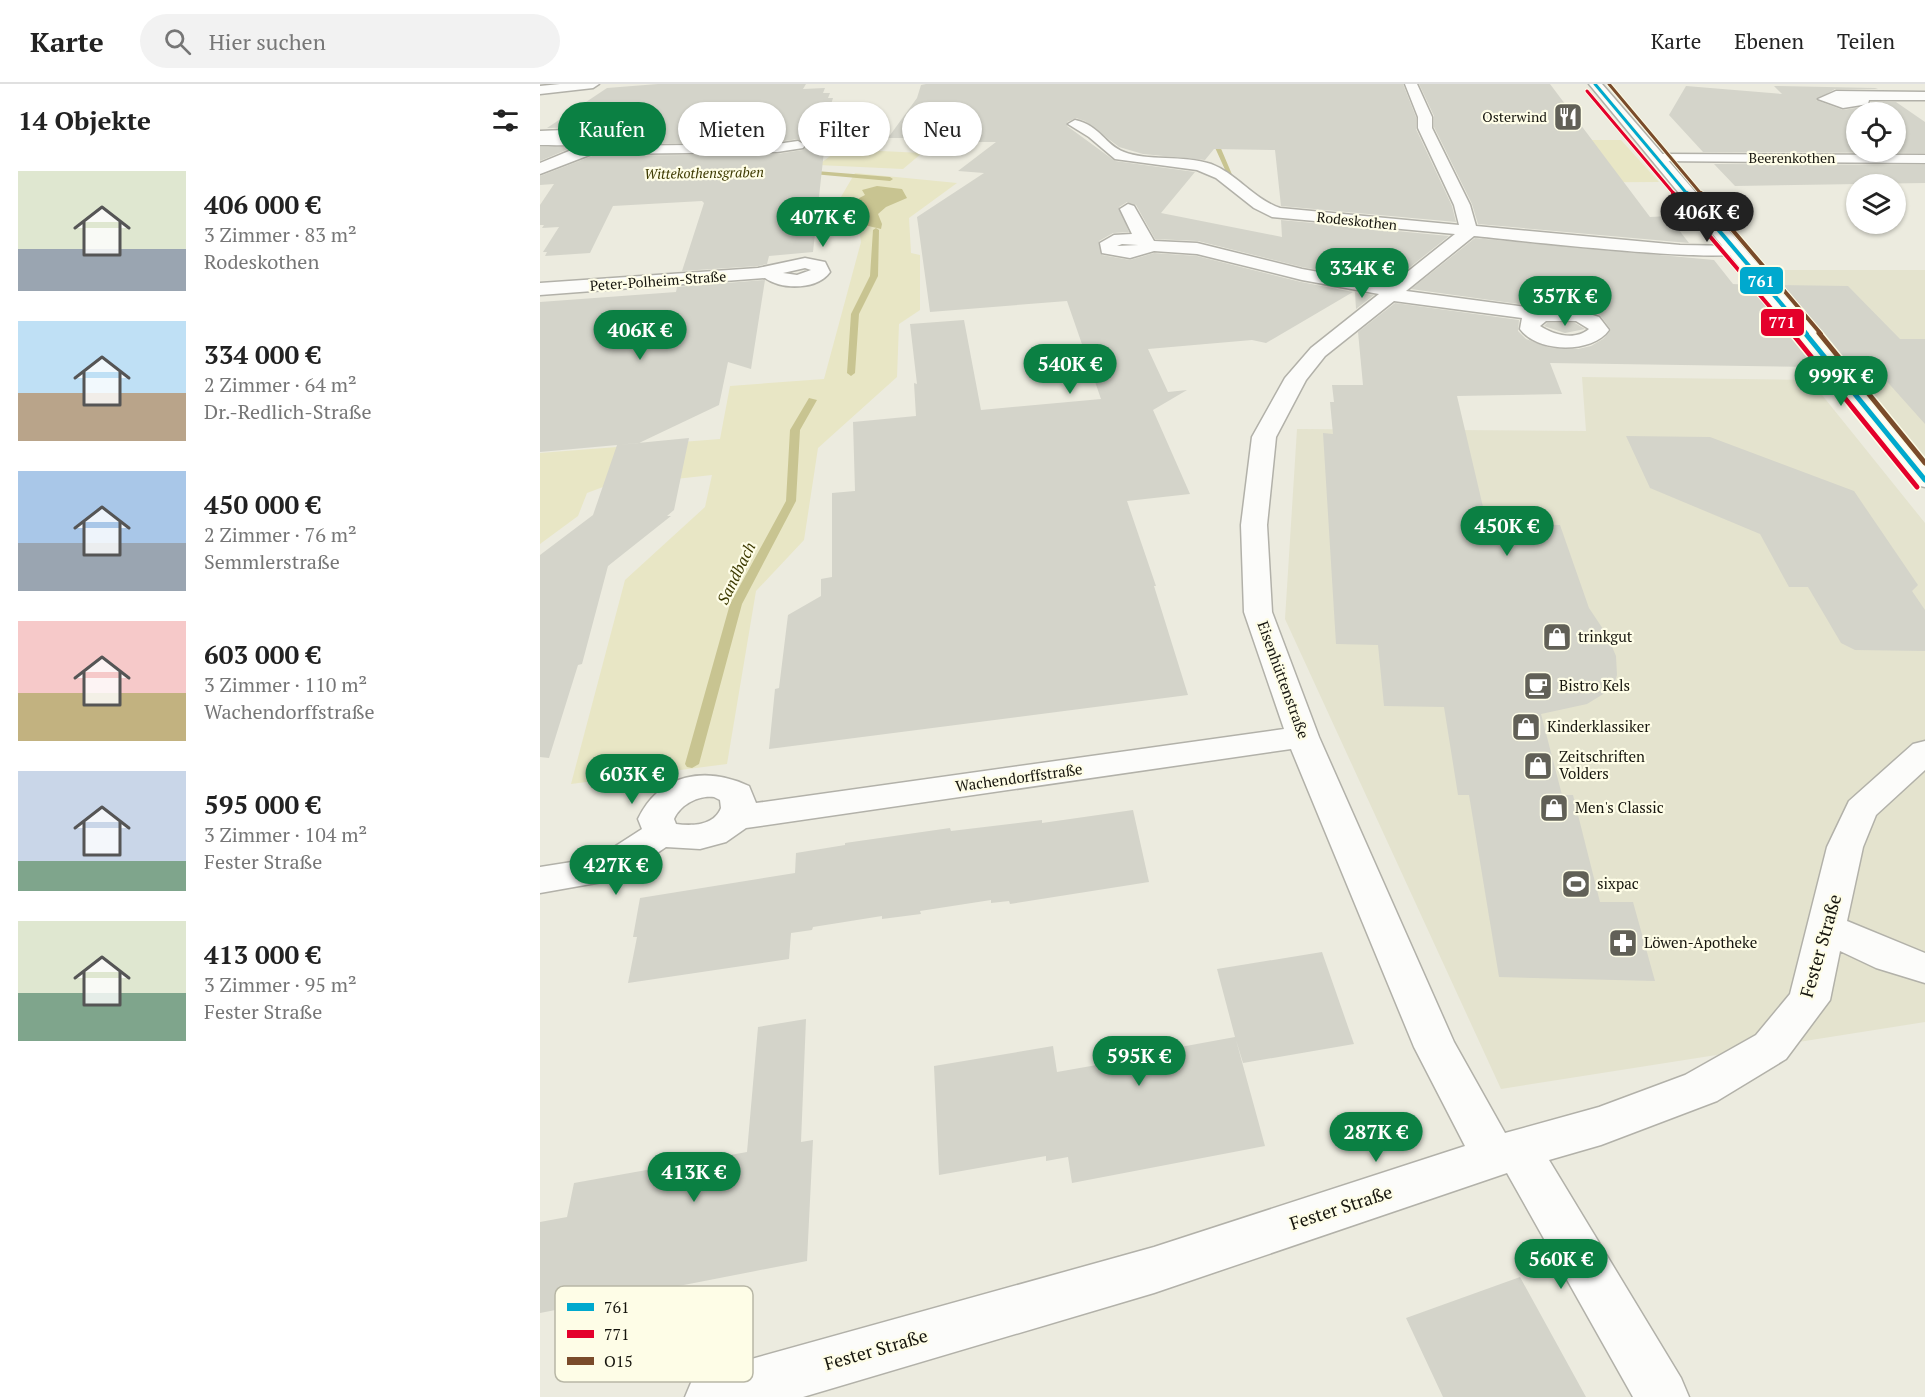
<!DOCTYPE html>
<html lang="de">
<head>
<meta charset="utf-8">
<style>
	:root { --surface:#fff; --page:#f2f2f2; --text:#222; --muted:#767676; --line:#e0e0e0; --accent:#0b8043 }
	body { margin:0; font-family:"PT Serif",serif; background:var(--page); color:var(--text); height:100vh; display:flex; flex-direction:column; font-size:22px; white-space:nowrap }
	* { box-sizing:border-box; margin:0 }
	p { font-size:20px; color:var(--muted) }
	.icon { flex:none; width:33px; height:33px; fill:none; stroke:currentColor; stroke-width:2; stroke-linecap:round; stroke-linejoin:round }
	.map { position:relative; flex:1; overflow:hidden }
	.details { display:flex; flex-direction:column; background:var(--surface); width:540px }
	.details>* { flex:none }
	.guide { position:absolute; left:18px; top:18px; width:570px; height:54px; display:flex; gap:12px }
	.fabs { position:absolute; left:1306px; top:18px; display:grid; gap:12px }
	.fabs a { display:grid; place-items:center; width:60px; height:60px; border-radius:50%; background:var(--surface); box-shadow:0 2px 4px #0004; font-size:30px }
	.price { position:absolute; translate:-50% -51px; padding:0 14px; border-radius:21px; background:var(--accent); color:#fff; font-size:20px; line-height:39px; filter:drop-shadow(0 2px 3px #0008) }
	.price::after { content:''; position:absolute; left:50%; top:36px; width:18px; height:14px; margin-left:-9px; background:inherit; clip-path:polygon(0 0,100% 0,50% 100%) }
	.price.current { background:#222; color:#fff }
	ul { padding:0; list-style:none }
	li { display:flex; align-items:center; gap:18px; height:150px; padding:0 18px }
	li span { display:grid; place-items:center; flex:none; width:168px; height:120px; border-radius:0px; color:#555 }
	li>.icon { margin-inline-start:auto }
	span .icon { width:72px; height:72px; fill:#fffc; stroke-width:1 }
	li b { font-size:26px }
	h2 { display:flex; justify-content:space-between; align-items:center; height:72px; padding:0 18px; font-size:26px }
	.tag { padding:0 21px; border-radius:27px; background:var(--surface); box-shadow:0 2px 4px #0004; font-size:21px; line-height:54px }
	.tag.current { background:var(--accent); color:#fff }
	header { display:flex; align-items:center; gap:36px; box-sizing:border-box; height:84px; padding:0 30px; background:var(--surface); border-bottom:2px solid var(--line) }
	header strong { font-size:28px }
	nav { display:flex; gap:33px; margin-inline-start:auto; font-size:21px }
	.search { width:420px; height:54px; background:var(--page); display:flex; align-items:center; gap:15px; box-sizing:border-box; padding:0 21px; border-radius:33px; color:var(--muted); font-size:22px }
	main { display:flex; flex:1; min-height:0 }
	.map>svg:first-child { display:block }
	.built { fill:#e4e3ce }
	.green { fill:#e8e6c5 }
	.water { fill:#c8c491 }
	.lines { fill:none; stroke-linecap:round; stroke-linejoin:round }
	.stream { fill:#c8c491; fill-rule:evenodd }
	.building { fill:#d4d4ca; fill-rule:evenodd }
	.minor-casing { stroke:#b2b1a9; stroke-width:3 }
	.secondary-casing { stroke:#b2b1a9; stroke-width:3 }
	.minor { fill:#fcfcfa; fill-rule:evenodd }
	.secondary { fill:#fcfcfa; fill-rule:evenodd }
	.bus-1-far2-casing { stroke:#fefde7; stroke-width:5 }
	.bus-1-far1-casing { stroke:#fefde7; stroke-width:6 }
	.bus-1-casing { stroke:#fefde7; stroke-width:8 }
	.bus-2-far2-casing { stroke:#fefde7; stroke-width:5 }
	.bus-2-far1-casing { stroke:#fefde7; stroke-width:6 }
	.bus-2-casing { stroke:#fefde7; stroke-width:8 }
	.bus-3-far2-casing { stroke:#fefde7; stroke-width:5 }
	.bus-3-far1-casing { stroke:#fefde7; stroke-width:6 }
	.bus-3-casing { stroke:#fefde7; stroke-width:8 }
	.bus-1-far2 { stroke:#00a9ce; stroke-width:3 }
	.bus-1-far1 { stroke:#00a9ce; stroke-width:4 }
	.bus-1 { stroke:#00a9ce; stroke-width:5 }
	.bus-2-far2 { stroke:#e4002b; stroke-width:3 }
	.bus-2-far1 { stroke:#e4002b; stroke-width:4 }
	.bus-2 { stroke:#e4002b; stroke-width:5 }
	.bus-3-far2 { stroke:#7a4b2a; stroke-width:3 }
	.bus-3-far1 { stroke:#7a4b2a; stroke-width:4 }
	.bus-3 { stroke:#7a4b2a; stroke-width:5 }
	.labels { text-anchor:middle; stroke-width:4.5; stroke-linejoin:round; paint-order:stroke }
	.far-poi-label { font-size:14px; fill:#16150e; stroke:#fefde7; text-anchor:end }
	.far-street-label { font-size:14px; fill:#16150e; stroke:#fefde7 }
	.far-water-label { font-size:14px; font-style:italic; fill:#3c3900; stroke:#fefde7 }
	.poi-label { font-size:15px; fill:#16150e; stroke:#fefde7; text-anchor:start }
	.street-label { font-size:15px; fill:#16150e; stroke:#fefde7 }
	.water-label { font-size:16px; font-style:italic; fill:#3c3900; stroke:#fefde7 }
	.near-street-label { font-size:18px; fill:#16150e; stroke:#fefde7 }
	.key { fill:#fefde7; stroke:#b8b7a6; stroke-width:1.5 }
	.key-label { font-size:16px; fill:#16150e }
	.line-badge { stroke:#fefde7; stroke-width:2 }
	.badge-label { font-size:16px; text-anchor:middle; font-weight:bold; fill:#fff }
</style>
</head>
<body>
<header>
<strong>Karte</strong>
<div class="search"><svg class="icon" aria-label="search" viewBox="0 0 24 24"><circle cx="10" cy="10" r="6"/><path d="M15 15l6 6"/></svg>Hier suchen</div>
<nav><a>Karte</a><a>Ebenen</a><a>Teilen</a></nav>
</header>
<main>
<section class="details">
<h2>14 Objekte<svg class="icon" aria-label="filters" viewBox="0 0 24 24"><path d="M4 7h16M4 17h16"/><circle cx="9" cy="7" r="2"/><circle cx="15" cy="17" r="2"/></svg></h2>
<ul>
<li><span style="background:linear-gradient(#dfe7d0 65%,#9aa5b1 0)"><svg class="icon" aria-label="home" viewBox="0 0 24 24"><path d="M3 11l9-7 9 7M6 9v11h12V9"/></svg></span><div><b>406 000 €</b><p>3 Zimmer · 83 m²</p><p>Rodeskothen</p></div></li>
<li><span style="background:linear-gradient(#bfe0f5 60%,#b9a48a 0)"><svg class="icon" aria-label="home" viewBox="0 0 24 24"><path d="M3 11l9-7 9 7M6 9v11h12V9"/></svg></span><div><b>334 000 €</b><p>2 Zimmer · 64 m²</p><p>Dr.-Redlich-Straße</p></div></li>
<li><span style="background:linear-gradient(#a9c7e8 60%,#9aa5b1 0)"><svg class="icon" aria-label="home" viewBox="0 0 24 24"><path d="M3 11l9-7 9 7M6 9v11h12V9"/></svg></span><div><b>450 000 €</b><p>2 Zimmer · 76 m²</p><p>Semmlerstraße</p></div></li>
<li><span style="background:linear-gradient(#f6c9c9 60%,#c2b280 0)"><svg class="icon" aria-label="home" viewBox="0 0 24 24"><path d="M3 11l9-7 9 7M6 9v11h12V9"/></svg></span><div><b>603 000 €</b><p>3 Zimmer · 110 m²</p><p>Wachendorffstraße</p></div></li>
<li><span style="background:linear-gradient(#c9d6e8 75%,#7fa58c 0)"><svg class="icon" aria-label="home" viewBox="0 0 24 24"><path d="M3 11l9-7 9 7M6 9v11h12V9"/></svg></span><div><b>595 000 €</b><p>3 Zimmer · 104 m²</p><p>Fester Straße</p></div></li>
<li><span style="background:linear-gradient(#dfe7d0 60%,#7fa58c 0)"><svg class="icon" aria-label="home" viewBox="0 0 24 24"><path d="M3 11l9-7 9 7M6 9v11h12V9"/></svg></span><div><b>413 000 €</b><p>3 Zimmer · 95 m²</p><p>Fester Straße</p></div></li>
</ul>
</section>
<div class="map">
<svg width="1385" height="1313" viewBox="0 0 1385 1313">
	<rect width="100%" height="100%" fill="#ecebdf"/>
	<path class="built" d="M1214,186H1385V396Z
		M1042,293L1270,296L1385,439V938L961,1005L745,535L757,345L1046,347Z"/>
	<path class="green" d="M904,56H1081L1119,98L924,99Z
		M300,65L382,69L363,85L278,81Z
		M315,89L417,99L369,134L371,169L380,171V226L359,240L357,293L278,364L264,456L216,507L187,680L31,700L85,496L165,423L172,391L63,403L47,409L38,432L0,460V369L180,355L190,302L284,295L321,158L319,146L288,135Z"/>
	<path class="water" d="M337,102L362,105L367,114L346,123L338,130L342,140L341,145L299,135L298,132C309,127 311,117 325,111L322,106Z"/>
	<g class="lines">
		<path class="stream" d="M671,46L674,48L696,100L691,99L668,48Z
			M264,86L350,93L353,95L350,97L262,89Z
			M336,144L339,146L338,192L319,230L315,289L311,292L307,289L311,230L330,192L333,146Z
			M269,314L277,316L260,346L256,417L202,520L159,680L152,684L147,683L145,680L190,520L246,417L250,346Z"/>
	</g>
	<path class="building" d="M118,0H266L263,5L285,4L283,9H290L288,14H293L288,30L273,168L229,172L227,180L218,182L142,187L164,119L162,117L73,122L50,169L5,172L7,168H3L19,143L2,144L4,141H0V121L14,100L0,101V92L52,72L237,70L263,66L267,62L258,55L237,58L52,60L33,63L0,77V63L38,62L57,51V47L49,43L7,44L67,4Z
		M386,0H863L876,33V45L912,122L916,138L741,122L735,66L674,65L665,76L603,70L579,63L545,37L536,34L527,38V42L575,77L655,88L621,129L742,153L741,136L909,152L850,199L762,183L658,157L615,155L596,121L587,118L579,123L589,148L573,149L559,157L562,171L590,176L614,169L657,172L761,198L813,208L726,259L712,256L608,265L628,308L647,306L613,326L650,410L587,417L616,502H614L648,611L229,665L235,605L239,604L248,531L281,512V495L292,493V409L315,407L313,338L376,332L374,299L377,300L370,240L424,236L441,326L561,315L527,217L390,228L377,133L444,89L418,87L456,58H391L394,54H348L377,14L381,1Z
		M879,0H1010L1110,133L1128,132L1149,159L938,140L932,120L894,43V32Z
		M1146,2L1242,10L1234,2L1335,4L1338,5H1295L1276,16L1303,26L1328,22L1331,18H1356L1385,38V69L1163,68L1129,31ZM1317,28H1356V68H1317Z
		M1174,80L1385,81V99L1195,102Z
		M935,154L1174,176L1193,200L1211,201L1279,283L1010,279L1022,310L917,312L947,440L1020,441L1049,524L1067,551L1076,572L1077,591L1073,604L1047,620L1001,630L1022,711H1033L1060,818H1093L1115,897L959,893L929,711H918L904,623L844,622L838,561L796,560L783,349L793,350L790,318H794L792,301H823L818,248L855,219L979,236L978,247L986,255L1011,264L1038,265L1051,262L1063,255L1071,246L1060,231L1034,223H1001L871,205Z
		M225,196L211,285L188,278L179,321L99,359L0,368V218L136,208L137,203Z
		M1238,201L1308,202L1360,255H1385V340L1334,283H1309Z
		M815,208L834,211L816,225Z
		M1007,239H1035L1045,245L1025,249L1004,242Z
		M1086,352L1170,353L1314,407L1378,501L1372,507L1385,526V567L1315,566L1301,559L1268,503H1249L1220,450L1110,404Z
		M149,354L134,426L127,432H131L68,482L42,580L38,581L9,674L0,673V471L53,431L77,361Z
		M593,726L609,798L470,820L469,817L451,819V816L380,827L381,830L342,835V832L273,843L272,846L251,849L249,875L88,899L97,853H93L100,814L255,789L256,769L305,761V759L410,744L411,747L502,736V739Z
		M782,868L814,960L703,979L696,956L725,1062L532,1099L528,1073L506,1077V1072L399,1091L394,982L513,962L517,988L625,969L624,966L695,953L677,885Z
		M266,935L261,1058L273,1056L267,1177L0,1229V1138L27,1133L34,1099L207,1068L218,943Z
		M980,1193L1046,1313H903L866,1234Z"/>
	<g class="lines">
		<g class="minor-casing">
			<path id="minor" d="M20,0H59L53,4L0,10V2Z
				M865,0H877L892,33V44L930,121L936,142L1140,161L1197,162L1206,167C1196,182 967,155 934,152L866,207L1001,225H1033L1059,233L1069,246C1052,270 997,269 980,245L982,234L854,217L785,272L766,296L736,353L727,441L732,528L779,653L914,958L965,1049L1059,1023L1145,991L1216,951L1250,910L1287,763L1309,717L1373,660L1385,657V686L1336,731L1323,763L1307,837L1385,869V899L1336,884L1300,867L1290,916L1246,975L1177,1017L1061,1061L1009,1076L1141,1294L1149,1313H1093L967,1089L614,1209L263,1313H145L153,1294L172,1286L614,1163L925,1062L874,963L751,665L206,744L186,758L160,765L126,763L79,795L0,809V783L57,774L102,745L98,735C120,689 166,682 209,702L216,719L744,645L704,528L701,441L712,353L745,294L771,264L839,210L762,196L657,170L614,167L590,174L562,169L560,159L574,151L592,150L580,125L588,120L594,122L614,157L657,159L762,185L851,201L915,150L732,133L714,124L676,94L657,86L575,75L549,53L528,40L535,36C561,42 565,61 584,68C606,77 644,71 671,80C697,90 714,115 740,124L919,141L914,121L878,44V33ZM582,160L598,161H599L577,162ZM1006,237H1036L1049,245C1035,257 1014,251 1000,242ZM174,713L180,716L181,724C174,742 152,742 136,740L134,735C140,721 158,711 174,713Z
				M1296,7L1385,8V16H1329L1328,20L1303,24L1278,15Z
				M49,45L56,49C42,64 19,61 0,61V47Z
				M258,57L265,61L263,64L237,68L52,70L0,90V79L34,65L52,62L237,60Z
				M1119,70L1385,71V79L1114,77L1112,74Z
				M265,174L285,178L290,188C277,206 242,206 225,194L0,211V199L218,184ZM265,184L271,186L257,191L243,189Z"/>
		</g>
		<g class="secondary-casing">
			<path id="secondary" d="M1049,0H1062L1304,280L1385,380V403L1376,401L1288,290Z"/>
		</g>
		<use href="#minor" class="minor"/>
		<use href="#secondary" class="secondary"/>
		<g class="bus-1-far2-casing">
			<path id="bus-1-far2" d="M1055,0L1148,111"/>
		</g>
		<g class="bus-1-far1-casing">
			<path id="bus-1-far1" d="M1147,109L1267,250"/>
		</g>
		<g class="bus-1-casing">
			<path id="bus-1" d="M1265,249L1385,396"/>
		</g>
		<g class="bus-2-far2-casing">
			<path id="bus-2-far2" d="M1047,7L1135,111"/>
		</g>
		<g class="bus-2-far1-casing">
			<path id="bus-2-far1" d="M1133,109L1253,250"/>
		</g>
		<g class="bus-2-casing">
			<path id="bus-2" d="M1252,249L1377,403"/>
		</g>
		<g class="bus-3-far2-casing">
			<path id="bus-3-far2" d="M1069,0L1162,111"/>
		</g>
		<g class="bus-3-far1-casing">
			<path id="bus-3-far1" d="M1161,109L1281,250"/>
		</g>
		<g class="bus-3-casing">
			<path id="bus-3" d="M1279,249L1385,379"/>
		</g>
		<use href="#bus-1-far2" class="bus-1-far2"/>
		<use href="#bus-1-far1" class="bus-1-far1"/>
		<use href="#bus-1" class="bus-1"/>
		<use href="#bus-2-far2" class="bus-2-far2"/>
		<use href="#bus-2-far1" class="bus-2-far1"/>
		<use href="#bus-2" class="bus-2"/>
		<use href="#bus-3-far2" class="bus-3-far2"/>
		<use href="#bus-3-far1" class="bus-3-far1"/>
		<use href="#bus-3" class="bus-3"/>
	</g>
	<defs>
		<g id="restaurant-square" transform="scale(1.5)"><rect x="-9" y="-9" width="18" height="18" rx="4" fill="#616057" stroke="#fefde7"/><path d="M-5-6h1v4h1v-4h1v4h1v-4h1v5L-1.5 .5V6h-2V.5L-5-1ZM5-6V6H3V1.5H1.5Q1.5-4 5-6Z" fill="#fff"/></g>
		<g id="shop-square" transform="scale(1.5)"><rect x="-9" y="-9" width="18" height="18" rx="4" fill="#616057" stroke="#fefde7"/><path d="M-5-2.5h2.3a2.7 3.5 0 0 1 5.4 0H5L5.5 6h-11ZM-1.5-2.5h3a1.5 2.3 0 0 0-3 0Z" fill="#fff"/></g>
		<g id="cafe-square" transform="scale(1.5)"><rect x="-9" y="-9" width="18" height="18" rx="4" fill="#616057" stroke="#fefde7"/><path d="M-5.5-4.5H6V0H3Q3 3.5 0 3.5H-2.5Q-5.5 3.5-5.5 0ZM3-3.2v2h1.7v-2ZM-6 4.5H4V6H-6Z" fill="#fff"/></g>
		<g id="stadium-square" transform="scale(1.5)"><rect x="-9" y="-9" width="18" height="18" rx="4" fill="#616057" stroke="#fefde7"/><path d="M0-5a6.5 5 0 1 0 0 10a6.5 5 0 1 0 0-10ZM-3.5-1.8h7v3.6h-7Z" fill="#fff"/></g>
		<g id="pharmacy-square" transform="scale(1.5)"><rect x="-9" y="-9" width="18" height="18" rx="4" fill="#616057" stroke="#fefde7"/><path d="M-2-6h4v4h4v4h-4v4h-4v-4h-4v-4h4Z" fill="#fff"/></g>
	</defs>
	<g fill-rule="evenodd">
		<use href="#restaurant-square" x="1028" y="33"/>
		<use href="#shop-square" x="1017" y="553"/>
		<use href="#cafe-square" x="998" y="602"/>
		<use href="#shop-square" x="986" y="643"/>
		<use href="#shop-square" x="998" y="682"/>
		<use href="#shop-square" x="1014" y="724"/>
		<use href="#stadium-square" x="1036" y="800"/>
		<use href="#pharmacy-square" x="1083" y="859"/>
	</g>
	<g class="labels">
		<g class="far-poi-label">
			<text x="1007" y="38">Osterwind</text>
		</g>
		<g class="far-street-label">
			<text x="1252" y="79">Beerenkothen</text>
			<text transform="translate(817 137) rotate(6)" y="5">Rodeskothen</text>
			<text transform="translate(118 197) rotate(-4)" y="5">Peter-Polheim-Straße</text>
		</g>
		<g class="far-water-label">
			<text transform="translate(164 89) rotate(-1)" y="5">Wittekothensgraben</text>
		</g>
		<g class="poi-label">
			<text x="1038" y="558">trinkgut</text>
			<text x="1019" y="607">Bistro Kels</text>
			<text x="1007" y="648">Kinderklassiker</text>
			<text x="1019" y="678">Zeitschriften<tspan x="1019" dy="17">Volders</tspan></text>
			<text x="1035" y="729">Men's Classic</text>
			<text x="1057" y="805">sixpac</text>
			<text x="1104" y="864">Löwen-Apotheke</text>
		</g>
		<g class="street-label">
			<text transform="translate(743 596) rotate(70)" y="5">Eisenhüttenstraße</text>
			<text transform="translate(479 694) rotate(-8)" y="5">Wachendorffstraße</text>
		</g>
		<g class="water-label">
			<text transform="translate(196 489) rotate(-64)" y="6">Sandbach</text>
		</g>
		<g class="near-street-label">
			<text transform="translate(1281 862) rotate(-74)" y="6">Fester Straße</text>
			<text transform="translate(801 1124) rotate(-18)" y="6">Fester Straße</text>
			<text transform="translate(336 1266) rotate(-16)" y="6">Fester Straße</text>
		</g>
	</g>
	<rect x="15" y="1202" width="198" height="96" rx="9" class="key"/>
	<rect x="27" y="1219" width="27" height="8" fill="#00a9ce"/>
	<rect x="27" y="1246" width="27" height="8" fill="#e4002b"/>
	<rect x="27" y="1273" width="27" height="8" fill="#7a4b2a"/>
	<g class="key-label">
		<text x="64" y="1229">761</text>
		<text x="64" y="1256">771</text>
		<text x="64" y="1283">O15</text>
	</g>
	<g class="line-badge">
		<rect x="1199" y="182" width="45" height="29" rx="6" fill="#00a9ce"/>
		<rect x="1220" y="224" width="45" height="29" rx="6" fill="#e4002b"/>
	</g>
	<g class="badge-label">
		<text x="1221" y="203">761</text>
		<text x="1242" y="244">771</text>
	</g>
</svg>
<div class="fabs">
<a><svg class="icon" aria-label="locate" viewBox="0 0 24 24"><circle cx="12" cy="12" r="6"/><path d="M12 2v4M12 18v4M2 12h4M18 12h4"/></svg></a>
<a><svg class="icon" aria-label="layers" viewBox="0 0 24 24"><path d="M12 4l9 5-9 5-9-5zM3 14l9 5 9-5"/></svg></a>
</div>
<b class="price current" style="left:1167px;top:159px">406K €</b>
<b class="price" style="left:283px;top:164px">407K €</b>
<b class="price" style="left:822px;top:215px">334K €</b>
<b class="price" style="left:1025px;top:243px">357K €</b>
<b class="price" style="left:100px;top:277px">406K €</b>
<b class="price" style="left:530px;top:311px">540K €</b>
<b class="price" style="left:1301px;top:323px">999K €</b>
<b class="price" style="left:967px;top:473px">450K €</b>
<b class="price" style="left:92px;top:721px">603K €</b>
<b class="price" style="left:76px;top:812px">427K €</b>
<b class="price" style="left:599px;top:1003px">595K €</b>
<b class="price" style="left:836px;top:1079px">287K €</b>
<b class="price" style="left:154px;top:1119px">413K €</b>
<b class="price" style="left:1021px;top:1206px">560K €</b>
<div class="guide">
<a class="tag current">Kaufen</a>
<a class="tag">Mieten</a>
<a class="tag">Filter</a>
<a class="tag">Neu</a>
</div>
</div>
</main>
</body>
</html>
